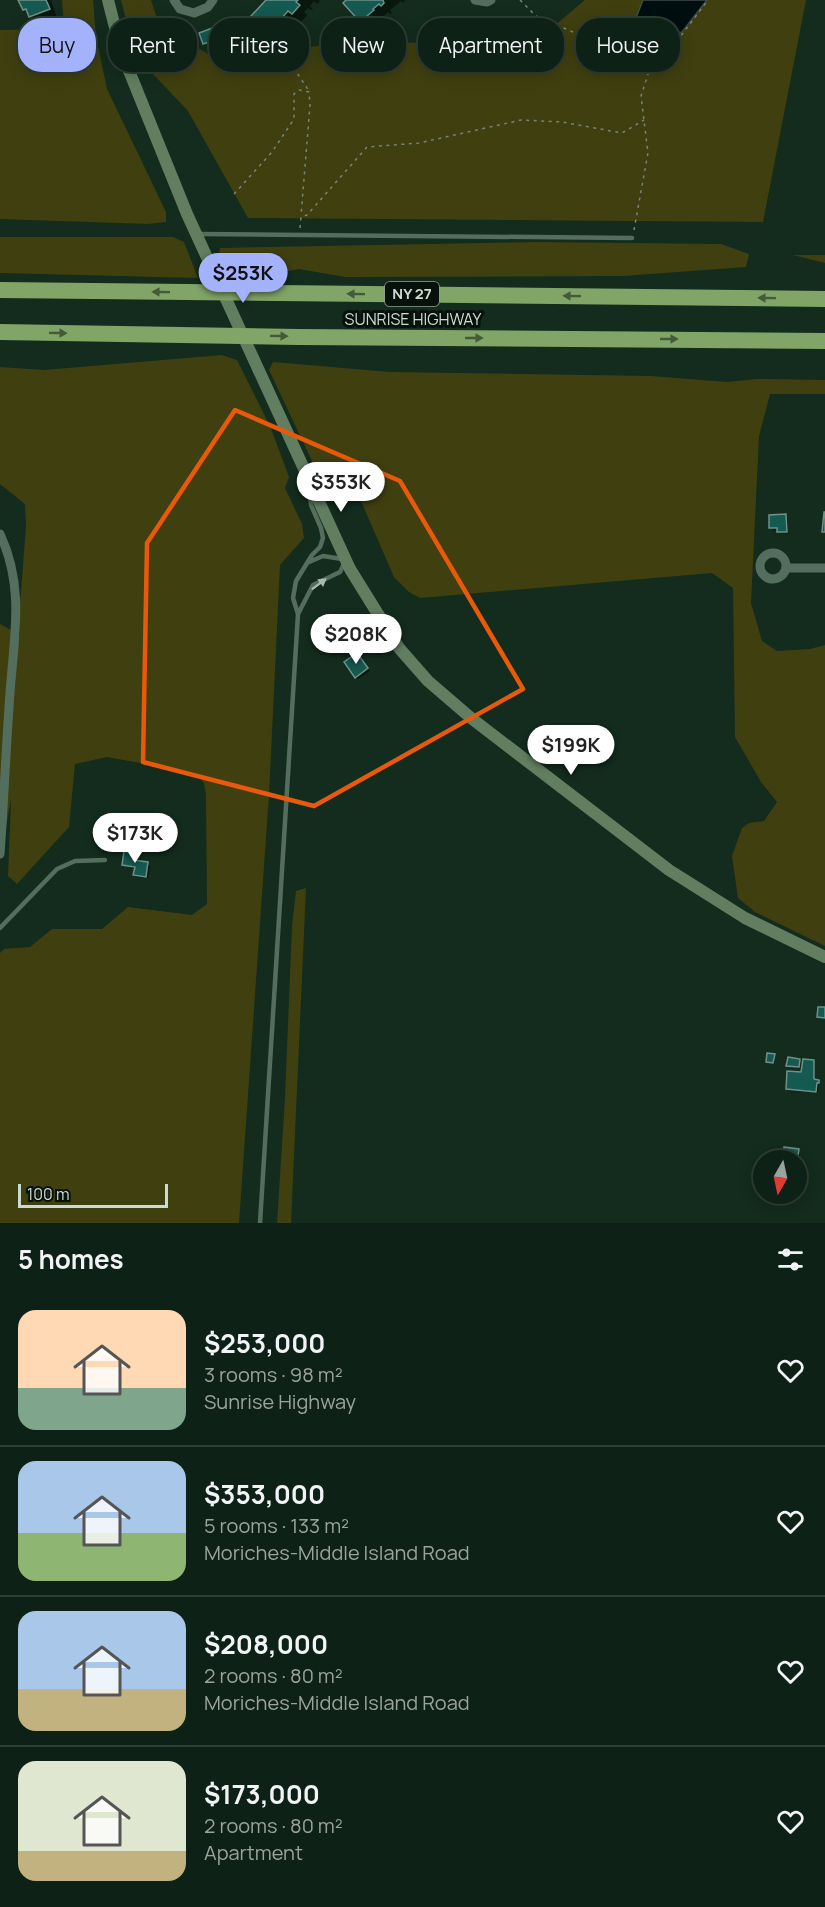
<!DOCTYPE html>
<html lang="en">
<head>
<meta charset="utf-8">
<style>
	:root { --surface:#0e2116; --page:#1c2e23; --text:#f1f3f6; --muted:#9ba3a1; --line:#2e3e35; --accent:#a4b2fc }
	body { margin:0; font-family:Manrope,sans-serif; background:var(--page); color:var(--text); height:100vh; display:flex; flex-direction:column; font-size:22px; white-space:nowrap }
	* { box-sizing:border-box; margin:0 }
	p { font-size:20px; color:var(--muted) }
	.icon { flex:none; width:33px; height:33px; fill:none; stroke:currentColor; stroke-width:2; stroke-linecap:round; stroke-linejoin:round }
	.map { position:relative; height:1223px; overflow:hidden }
	.side { display:flex; flex-direction:column; background:var(--surface); flex:1 }
	.side>* { flex:none }
	.guide { position:absolute; left:18px; top:18px; width:789px; height:54px; display:flex; gap:12px }
	.needle { width:39px; rotate:189deg }
	.tools { position:absolute; left:753px; top:1150px; display:grid; gap:12px }
	.tools a { display:grid; place-items:center; width:54px; height:54px; border-radius:50%; background:var(--surface); box-shadow:0 3px 15px #0003,0 0 0 2px var(--line); font-size:30px }
	.scale { position:absolute; left:18px; bottom:15px; width:150px; box-sizing:border-box; padding-left:6px; border:3px solid #ccdbd1; border-top:0; font-size:16px; line-height:21px; white-space:nowrap; color:#ccdbd1; -webkit-text-stroke:4px #07110b; paint-order:stroke }
	.price { position:absolute; translate:-50% -51px; padding:0 14px; border-radius:21px; background:#fff; color:#222; font-size:20px; line-height:39px; filter:drop-shadow(0 2px 3px #0008) }
	.price::after { content:''; position:absolute; left:50%; top:36px; width:18px; height:14px; margin-left:-9px; background:inherit; clip-path:polygon(0 0,100% 0,50% 100%) }
	.price.on { background:var(--accent); color:#111 }
	ul { padding:0; list-style:none }
	li { display:flex; align-items:center; gap:18px; height:150px; padding:0 18px }
	li+li { border-top:2px solid var(--line) }
	li span { display:grid; place-items:center; flex:none; width:168px; height:120px; border-radius:18px; color:#555 }
	li>.icon { margin-inline-start:auto }
	span .icon { width:72px; height:72px; fill:#fffc; stroke-width:1 }
	li b { font-size:26px }
	h2 { display:flex; justify-content:space-between; align-items:center; height:72px; padding:0 18px; font-size:26px }
	.pill { padding:0 21px; border-radius:24px; background:var(--surface); box-shadow:0 3px 15px #0003,0 0 0 2px var(--line); font-size:21px; line-height:54px }
	.pill.on { background:var(--accent); color:#111 }
	.map>svg:first-child { display:block }
	.green { fill:#403f10 }
	.water { fill:#010e10; stroke:#3e4c4a; stroke-width:1.5 }
	.shadow { fill:#0007 }
	.building { fill:#145a50; stroke:#6e9189; stroke-width:1.5 }
	.lines { fill:none; stroke-linecap:round; stroke-linejoin:round }
	.path { stroke:#73867a; stroke-width:1.5; stroke-dasharray:3 4.5; stroke-linecap:butt }
	.lane { stroke:#546e5d; stroke-width:4.5 }
	.street { stroke:#546e5d; stroke-width:9 }
	.secondary { stroke:#627e60; stroke-width:12 }
	.highway { stroke:#81a467; stroke-width:16 }
	.oneway { fill:#445a39 }
	.oneway2 { fill:#a8baae }
	.marked { fill:none; stroke:#e8590c; stroke-width:4.5; stroke-linejoin:round }
	.labels { text-anchor:middle; stroke-width:6; stroke-linejoin:round; paint-order:stroke }
	.shield { fill:#07110b; stroke:#919e96; stroke-width:1.5 }
	.shield-label { font-size:15px; font-weight:bold; fill:#ccdbd1 }
	.street-label { font-size:16px; fill:#ccdbd1; stroke:#07110b }
</style>
</head>
<body>
<div class="map">
<svg width="825" height="1223" viewBox="0 0 825 1223">
	<rect width="100%" height="100%" fill="#132c1d"/>
	<path class="green" d="M62,0H93L96,37L107,89L166,212V222L148,224L0,219V30L64,29Z
		M121,0H151L159,24L208,54L321,46L540,38L585,0H643L634,23L682,32L707,0H806L763,222L248,218L188,111L135,55Z
		M0,237H173L184,242L198,278L0,273Z
		M541,242L721,244L749,254L746,267L623,276L345,277L299,269L249,279L231,278L218,258L220,248Z
		M793,255H825V263Z
		M222,355L237,360L270,426L289,477L285,488L302,524L304,538L280,565L269,795L239,1223H0V953L4,949L30,947L52,929H102L128,907L192,915L207,904L206,794L204,783L195,773L107,757L75,764L69,827L17,884L8,876L11,799L0,861V624L20,635V604L26,527L25,504L0,484V367L44,370Z
		M273,362L390,372L651,376L727,382L757,379L825,380V394H770L759,436L751,603L762,641L777,651L810,649L825,645V946L755,912L738,898L732,856L742,828L749,823L764,821L777,802L761,782L735,737L733,588L712,573L420,598L409,592L394,577L354,485L341,469L321,480L269,370Z
		M306,888L291,1223H277L285,1098L292,926L296,891Z"/>
	<path class="water" d="M643,0H707L682,32L658,40L634,23Z"/>
	<path class="shadow" d="M22,0H51L57,18L40,25L24,9Z
		M268,0H319L320,1L317,4L314,1L310,6L313,9L311,10L308,8L304,12L307,15L301,22L298,19L287,30L290,33L287,36L284,33L279,39L270,31L266,36L252,22Z
		M348,0H404L405,1L403,3L401,1L390,10L392,13L390,14L388,12L370,29L361,20Z
		M786,516L788,518V534L781,533L779,530H773L770,528Z
		M360,657L370,671L358,679L356,677Z
		M133,854L136,857L135,862L147,863L150,866L148,878L137,877L135,874L136,868L127,867L124,865Z
		M813,1061L815,1064V1081L821,1084L819,1085L818,1093L790,1091L787,1089Z
		M798,1151L800,1153L798,1180L796,1161H784Z"/>
	<path class="building" d="M18,0H46L50,9L29,17L26,9L23,10Z
		M266,0H298L296,2L300,5L292,14L288,11L279,21L282,23L277,28L274,26L269,31L261,24L257,28L250,22L253,18L251,16Z
		M346,0H383L384,3L381,6L379,4L373,9L374,10L360,22L343,3Z
		M223,24L227,36L203,44L199,33Z
		M824,512H825V532H822Z
		M786,514L787,532H777V528H769V515Z
		M357,653L368,668L355,678L344,662Z
		M124,851L134,853L133,860L148,862L146,877L133,875L135,867L122,865Z
		M818,1007H825V1018L817,1017Z
		M767,1053L775,1054L773,1063L766,1062Z
		M788,1057L800,1059L799,1067L786,1066Z
		M803,1059L814,1060V1079L819,1080V1083H817L816,1092L786,1089L787,1071L801,1072Z
		M784,1147L799,1149L796,1173V1161H782Z
		M764,1194H775L774,1200L764,1198Z"/>
	<g class="lines">
		<path class="path" d="M520,0L536,16L573,32L620,30L672,45
			M281,49L309,91
			M234,194L272,152L294,119V94L299,90L309,92L310,105L301,216
			M300,228L301,217L307,215L367,147L419,143L521,120L562,122L622,133L644,120
			M634,230L648,153L641,96L649,71L677,41L708,0"/>
		<path class="lane" d="M198,234L632,238
			M309,562L323,556L342,559
			M298,614L293,598L296,581L312,555L320,547L323,538L321,528L311,505L310,494
			M0,928L57,869L75,861L105,860
			M260,1223L298,614L313,585L340,572L344,564"/>
		<path class="street" d="M174,0L180,9L194,13L208,7L213,0
			M475,0L487,2L491,0
			M0,534C25,588 14,636 10,693C6,746 4,800 0,854
			M760 566a13 13 0 1 1 26 0a13 13 0 1 1-26 0Z
			M787,568H825"/>
		<path class="secondary" d="M108,0L121,51L187,214L350,569L399,648L428,681L471,718L669,870L745,918L825,957"/>
		<path class="highway" d="M0,290L825,299
			M0,332L298,337L825,341"/>
	</g>
	<defs><path id="oneway-solid" d="M-6-.8H1V-3.2L6.5 0L1 3.2V.8H-6Z" transform="scale(1.5)"/></defs>
	<g class="oneway">
		<use href="#oneway-solid" transform="translate(161 292) rotate(-179)"/>
		<use href="#oneway-solid" transform="translate(356 294) rotate(-179)"/>
		<use href="#oneway-solid" transform="translate(572 296) rotate(-179)"/>
		<use href="#oneway-solid" transform="translate(767 298) rotate(-179)"/>
		<use href="#oneway-solid" transform="translate(58 333) rotate(1)"/>
		<use href="#oneway-solid" transform="translate(279 336) rotate(1)"/>
		<use href="#oneway-solid" transform="translate(474 338)"/>
		<use href="#oneway-solid" transform="translate(669 339)"/>
	</g>
	<use class="oneway2" href="#oneway-solid" transform="translate(319 584) rotate(-37)"/>
	<path class="marked" d="M235,410L400,481L523,689L314,806L143,762L147,543Z"/>
	<g class="labels">
		<rect class="shield" x="385" y="282" width="54" height="24" rx="4.5"/>
		<g class="shield-label">
			<text x="412" y="299">NY 27</text>
		</g>
		<g class="street-label">
			<text x="413" y="325">SUNRISE HIGHWAY</text>
		</g>
	</g>
</svg>
<div class="tools">
<a><svg class="needle" viewBox="-14 -14 28 28"><path d="M0-13l5 13h-10z" fill="#e53935"/><path d="M0 13l5-13h-10z" fill="#9ba3a1"/></svg></a>
</div>
<div class="scale">100 m</div>
<b class="price on" style="left:243px;top:304px">$253K</b>
<b class="price" style="left:341px;top:513px">$353K</b>
<b class="price" style="left:356px;top:665px">$208K</b>
<b class="price" style="left:571px;top:776px">$199K</b>
<b class="price" style="left:135px;top:864px">$173K</b>
<div class="guide">
<a class="pill on">Buy</a>
<a class="pill">Rent</a>
<a class="pill">Filters</a>
<a class="pill">New</a>
<a class="pill">Apartment</a>
<a class="pill">House</a>
</div>
</div>
<section class="side">
<h2>5 homes<svg class="icon" aria-label="filters" viewBox="0 0 24 24"><path d="M4 7h16M4 17h16"/><circle cx="9" cy="7" r="2"/><circle cx="15" cy="17" r="2"/></svg></h2>
<ul>
<li><span style="background:linear-gradient(#ffd9b3 65%,#7fa58c 0)"><svg class="icon" aria-label="home" viewBox="0 0 24 24"><path d="M3 11l9-7 9 7M6 9v11h12V9"/></svg></span><div><b>$253,000</b><p>3 rooms · 98 m²</p><p>Sunrise Highway</p></div><svg class="icon" aria-label="heart" viewBox="0 0 24 24"><path d="M12 20l-8-8c-3-5 5-10 8-4 3-6 11-1 8 4z"/></svg></li>
<li><span style="background:linear-gradient(#a9c7e8 60%,#8fb573 0)"><svg class="icon" aria-label="home" viewBox="0 0 24 24"><path d="M3 11l9-7 9 7M6 9v11h12V9"/></svg></span><div><b>$353,000</b><p>5 rooms · 133 m²</p><p>Moriches-Middle Island Road</p></div><svg class="icon" aria-label="heart" viewBox="0 0 24 24"><path d="M12 20l-8-8c-3-5 5-10 8-4 3-6 11-1 8 4z"/></svg></li>
<li><span style="background:linear-gradient(#a9c7e8 65%,#c2b280 0)"><svg class="icon" aria-label="home" viewBox="0 0 24 24"><path d="M3 11l9-7 9 7M6 9v11h12V9"/></svg></span><div><b>$208,000</b><p>2 rooms · 80 m²</p><p>Moriches-Middle Island Road</p></div><svg class="icon" aria-label="heart" viewBox="0 0 24 24"><path d="M12 20l-8-8c-3-5 5-10 8-4 3-6 11-1 8 4z"/></svg></li>
<li><span style="background:linear-gradient(#dfe7d0 75%,#c2b280 0)"><svg class="icon" aria-label="home" viewBox="0 0 24 24"><path d="M3 11l9-7 9 7M6 9v11h12V9"/></svg></span><div><b>$173,000</b><p>2 rooms · 80 m²</p><p>Apartment</p></div><svg class="icon" aria-label="heart" viewBox="0 0 24 24"><path d="M12 20l-8-8c-3-5 5-10 8-4 3-6 11-1 8 4z"/></svg></li>
</ul>
</section>
</body>
</html>
